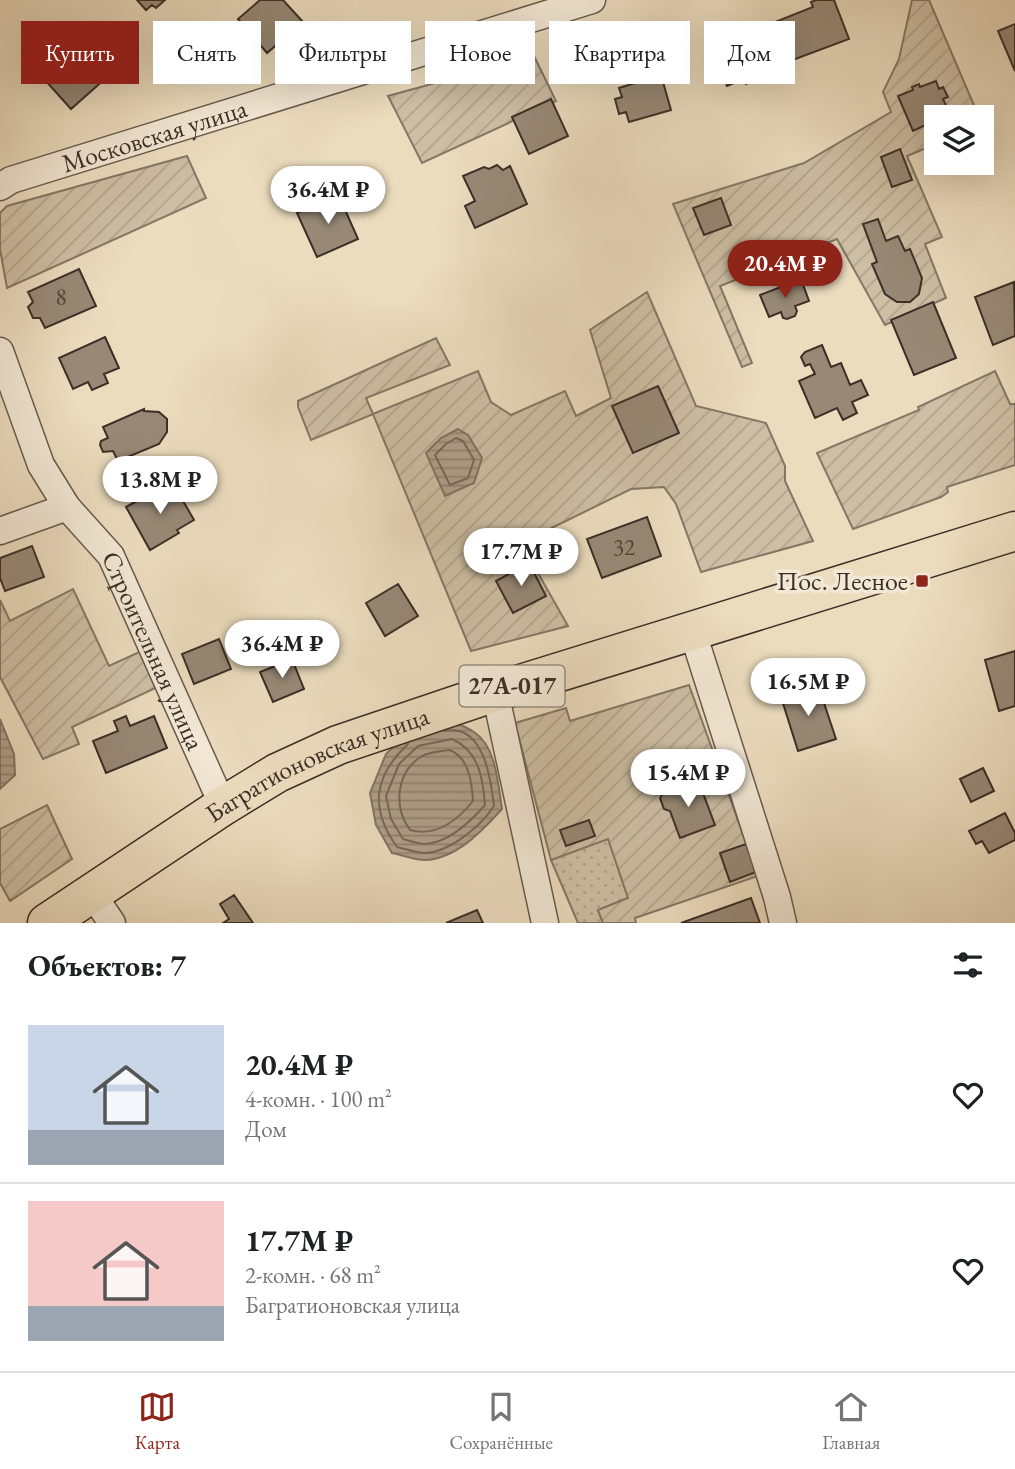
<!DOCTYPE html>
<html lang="ru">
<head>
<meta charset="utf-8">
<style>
	:root { --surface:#fff; --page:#f2f2f2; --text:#202124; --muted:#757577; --line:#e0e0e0; --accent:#8f2418 }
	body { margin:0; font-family:"EB Garamond",serif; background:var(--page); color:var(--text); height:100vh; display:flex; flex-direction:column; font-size:26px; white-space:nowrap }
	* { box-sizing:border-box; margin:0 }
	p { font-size:23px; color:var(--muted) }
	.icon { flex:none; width:38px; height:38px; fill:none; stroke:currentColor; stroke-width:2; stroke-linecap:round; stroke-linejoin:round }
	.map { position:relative; height:923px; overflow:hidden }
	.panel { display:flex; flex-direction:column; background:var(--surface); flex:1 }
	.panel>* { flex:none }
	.hud { position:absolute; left:21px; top:21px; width:973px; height:63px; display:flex; gap:14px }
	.fabs { position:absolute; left:924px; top:105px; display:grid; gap:14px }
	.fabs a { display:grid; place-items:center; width:70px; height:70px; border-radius:0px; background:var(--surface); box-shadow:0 7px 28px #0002; font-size:35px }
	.price { position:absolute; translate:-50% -60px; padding:0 16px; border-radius:24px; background:#fff; color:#222; font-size:23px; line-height:46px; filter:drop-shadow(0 2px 4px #0008) }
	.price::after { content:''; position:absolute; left:50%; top:42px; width:21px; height:16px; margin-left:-10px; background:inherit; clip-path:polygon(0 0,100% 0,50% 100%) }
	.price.active { background:var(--accent); color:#fff }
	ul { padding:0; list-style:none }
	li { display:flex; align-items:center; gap:21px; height:175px; padding:0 28px }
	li+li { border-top:2px solid var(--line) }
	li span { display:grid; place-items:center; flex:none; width:196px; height:140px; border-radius:0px; color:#555 }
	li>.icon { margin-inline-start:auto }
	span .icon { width:84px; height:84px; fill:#fffc; stroke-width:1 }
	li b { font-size:30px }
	h2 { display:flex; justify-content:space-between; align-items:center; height:84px; padding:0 28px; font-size:30px }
	.tag { padding:0 24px; border-radius:0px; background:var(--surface); box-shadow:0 7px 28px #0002; font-size:24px; line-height:63px }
	.tag.active { background:var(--accent); color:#fff }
	.tab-bar { display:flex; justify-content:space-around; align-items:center; height:98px; border-top:2px solid var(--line); background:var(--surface); font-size:19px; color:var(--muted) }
	.tab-bar a { display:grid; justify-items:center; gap:4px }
	.tab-bar .active { color:var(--accent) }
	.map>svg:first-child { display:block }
	.grass { fill:url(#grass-dots); stroke:#847766; stroke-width:2 }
	.garden { fill:url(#garden-furrows); stroke:#847766; stroke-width:2 }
	.water { fill:url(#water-rules); stroke:#827363; stroke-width:2 }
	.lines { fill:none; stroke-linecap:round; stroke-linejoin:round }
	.shore { stroke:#76685a; stroke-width:2 }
	.building { fill:#978976; stroke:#3c2f28; stroke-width:2 }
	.minor-casing { stroke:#685a4e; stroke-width:29 }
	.primary-casing { stroke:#3c2f28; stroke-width:41 }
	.minor { stroke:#f2e8d5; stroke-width:26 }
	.primary { stroke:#ebdcbe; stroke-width:38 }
	.poi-dot { fill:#8f2418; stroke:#f2e8d5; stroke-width:2.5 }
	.labels { text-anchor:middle; stroke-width:7; stroke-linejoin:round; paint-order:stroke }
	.number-label { font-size:23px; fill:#53463c }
	.shield { fill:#f2e8d5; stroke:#73665c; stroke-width:2 }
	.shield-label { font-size:24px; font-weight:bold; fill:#3c2f28 }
	.street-label { font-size:26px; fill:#3c2f28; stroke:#f2e8d5 }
	.poi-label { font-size:26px; fill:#3c2f28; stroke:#f2e8d5; text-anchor:end }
</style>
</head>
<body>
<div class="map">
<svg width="1015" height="923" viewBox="0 0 1015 923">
	<defs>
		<pattern id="grass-dots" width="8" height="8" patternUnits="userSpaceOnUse" patternTransform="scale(1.75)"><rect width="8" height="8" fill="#cdbfa4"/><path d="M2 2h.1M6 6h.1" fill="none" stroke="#b1a48d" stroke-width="1.8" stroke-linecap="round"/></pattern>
		<pattern id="garden-furrows" width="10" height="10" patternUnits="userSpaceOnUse" patternTransform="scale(1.75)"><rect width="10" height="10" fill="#cdbfa4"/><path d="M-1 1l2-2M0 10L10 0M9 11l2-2" fill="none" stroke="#b1a48d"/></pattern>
		<pattern id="water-rules" width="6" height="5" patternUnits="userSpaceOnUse" patternTransform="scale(1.75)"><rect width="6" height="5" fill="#b0a18b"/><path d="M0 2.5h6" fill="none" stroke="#908472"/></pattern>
	</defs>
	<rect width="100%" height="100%" fill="#ebdcbe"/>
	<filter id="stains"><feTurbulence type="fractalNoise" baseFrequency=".00286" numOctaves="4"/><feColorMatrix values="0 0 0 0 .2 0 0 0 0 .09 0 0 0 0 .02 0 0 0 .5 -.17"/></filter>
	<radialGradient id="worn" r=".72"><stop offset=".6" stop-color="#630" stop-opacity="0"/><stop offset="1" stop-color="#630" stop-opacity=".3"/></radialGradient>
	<path class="grass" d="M608,838L628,898L598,910L603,923H578L551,860Z"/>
	<path class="garden" d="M912,0H929L979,117H936V144L907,156L942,237L925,244L946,298L885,325L837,239L720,286L752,363L742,367L673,204L804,163L891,112L883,92L899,59Z
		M534,56L556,101L422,163L388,96Z
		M187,156L206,198L7,288L0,249V213L7,206Z
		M647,292L696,406L766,423L785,466V481L813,541L701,572L676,504L664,487L631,489L521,543L568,626L471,651L373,414L311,440L298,407V401L436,338L450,365L366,398L373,414L478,371L491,402L511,415L565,391L576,416L611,398L590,330Z
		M995,371L1010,404H1015V465L947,487L948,492L941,497L853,529L817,453L919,410L918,407Z
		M73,589L109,666L150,647L164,684L72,727L79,744L43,759L0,677V600L10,621Z
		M689,685L758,876L635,918L636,923H603L598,910L628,898L608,839L551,860L515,723L566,708L570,721Z
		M47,805L72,859L10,901L0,883V829Z"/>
	<path class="water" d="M458,429L468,435L482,458L474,483L445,496L426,453L441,438Z
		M0,719L14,754L15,775L0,789Z
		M454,722C461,725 468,728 474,732C497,747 498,786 502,809C482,831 456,859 425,860C414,860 402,855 392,853L376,825L370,793L386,754L410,731Z"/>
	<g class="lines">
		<path class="shore" d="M456,438L463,441L474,460L468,478L450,485L435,455L446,444Z
			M452,739C479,751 483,778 485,805C471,821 448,843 425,844C418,844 410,841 403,839L391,819L386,796L399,764L418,746Z
			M408,744C374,776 369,808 397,847C406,849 416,853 425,853C450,852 481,826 494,806C491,780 484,723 445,731
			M450,750C469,758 472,783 473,801C457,821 436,837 410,830C393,807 396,772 422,756C430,752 442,751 450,750Z"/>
	</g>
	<path class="building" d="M137,0H165L156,8L152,5L146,10Z
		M260,0H283L303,22L267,53L238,19Z
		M816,0H834L849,39L790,61L775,22L813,7L811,2Z
		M1015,24V71L998,31Z
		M751,30L768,75L746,84L744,79L727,86L714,51L727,46L725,40Z
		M71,39L106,78L71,109L36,70L49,58L46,54L54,46L58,51Z
		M661,75L671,110L629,122L626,112L619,114L615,99L622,97L619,88Z
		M936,81L939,89L943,87L948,97L943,99L950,114L936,117V120L913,131L898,96L913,90L912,87L919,84L920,87Z
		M551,99L568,136L529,154L512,117Z
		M900,149L912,180L892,187L881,157Z
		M497,165L503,170L510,166L527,204L475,228L465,206L475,201L463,176L484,167L489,169Z
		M338,194L358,239L317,257L297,213Z
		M721,198L731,225L704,235L693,208Z
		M878,219L886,241L898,236L905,251L910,249L922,278L919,294L910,302H897L885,294L872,264L877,262L863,224Z
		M79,269L96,306L45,328L40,318H33L28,307L33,302L28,292Z
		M801,279L809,301L795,306L797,311L795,316L787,319L783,318L781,312L769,317L760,295Z
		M1014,282L1015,336L993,345L975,297Z
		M933,302L956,358L914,375L891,320Z
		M105,337L119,368L104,374L108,383L92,390L88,382L73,389L59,358Z
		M822,345L831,367L841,363L850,385L861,380L868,395L852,402L857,413L843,420L837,408L815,418L799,381L815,374L810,364L805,366L801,357L805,352Z
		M658,386L679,433L633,453L612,406Z
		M144,409V411L159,412L167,419V432L159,444L118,461L113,451L103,452L100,445L101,441L108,438L103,427Z
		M174,485L194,520L177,530L179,533L150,550L126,507L155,491L156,494Z
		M647,517L661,556L602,578L587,539Z
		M32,546L44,577L5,591L0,578V558Z
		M529,563L546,596L513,613L496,581Z
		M398,584L418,616L385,636L366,603Z
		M219,639L231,669L194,684L182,654Z
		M1015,651V706L999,711L985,660Z
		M292,659L304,689L273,702L260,672Z
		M818,685L836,739L798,751L781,697Z
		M126,716L130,726L154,716L167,748L106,773L93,741L118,731L114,721Z
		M983,768L994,791L971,802L960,779Z
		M698,780L715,825L680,838L670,811L664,809L660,798L663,793Z
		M1005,813L1015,833V840L989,853L982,841L976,844L969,831Z
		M589,820L595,836L566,846L560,830Z
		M746,844L756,872L730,882L720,853Z
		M234,895L253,923H223L229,919L220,904Z
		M751,898L760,923H681Z
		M477,910L483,923H446Z"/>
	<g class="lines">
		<g class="minor-casing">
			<g id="minor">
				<path id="s1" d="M0,187L11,180L592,0"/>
				<path id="s2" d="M0,351L41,465L67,507L111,556L223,806"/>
				<path d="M0,531L67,507"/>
				<path d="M692,630L777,897L783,923"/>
				<path d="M495,692L545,923"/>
				<path d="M91,892L112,923"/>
			</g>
		</g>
		<g class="primary-casing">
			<g id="primary">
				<path id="s3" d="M47,923L223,806L277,773L338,745L495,692L1015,531"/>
			</g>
		</g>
		<use href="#minor" class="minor"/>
		<use href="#primary" class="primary"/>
	</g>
	<rect class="poi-dot" x="915" y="574" width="14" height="14" rx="3.5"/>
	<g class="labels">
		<g class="number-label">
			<text x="61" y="305">8</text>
			<text x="624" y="555">32</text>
		</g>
		<rect class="shield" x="459.5" y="665.5" width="105" height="41" rx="5"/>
		<g class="shield-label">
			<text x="512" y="694">27А-017</text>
		</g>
		<g class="street-label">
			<text dy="9" stroke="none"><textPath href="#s1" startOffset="163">Московская улица</textPath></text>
			<text dy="9" stroke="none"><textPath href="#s2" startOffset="340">Строительная улица</textPath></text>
			<text dy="9" stroke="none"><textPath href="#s3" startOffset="315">Багратионовская улица</textPath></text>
		</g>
		<g class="poi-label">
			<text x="908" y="590">Пос. Лесное</text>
		</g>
	</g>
	<rect width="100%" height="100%" filter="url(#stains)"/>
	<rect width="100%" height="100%" fill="url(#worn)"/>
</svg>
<div class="fabs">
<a><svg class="icon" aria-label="layers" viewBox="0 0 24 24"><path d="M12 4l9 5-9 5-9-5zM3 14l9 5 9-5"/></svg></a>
</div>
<b class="price" style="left:328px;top:226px">36.4M ₽</b>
<b class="price active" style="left:785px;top:300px">20.4M ₽</b>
<b class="price" style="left:160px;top:516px">13.8M ₽</b>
<b class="price" style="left:521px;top:588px">17.7M ₽</b>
<b class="price" style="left:282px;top:680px">36.4M ₽</b>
<b class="price" style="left:808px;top:718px">16.5M ₽</b>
<b class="price" style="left:688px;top:809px">15.4M ₽</b>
<div class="hud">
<a class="tag active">Купить</a>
<a class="tag">Снять</a>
<a class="tag">Фильтры</a>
<a class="tag">Новое</a>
<a class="tag">Квартира</a>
<a class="tag">Дом</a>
</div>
</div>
<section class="panel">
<h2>Объектов: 7<svg class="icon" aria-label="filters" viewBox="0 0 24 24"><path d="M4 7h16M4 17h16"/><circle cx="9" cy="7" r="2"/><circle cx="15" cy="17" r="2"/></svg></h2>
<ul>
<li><span style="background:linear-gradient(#c9d6e8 75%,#9aa5b1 0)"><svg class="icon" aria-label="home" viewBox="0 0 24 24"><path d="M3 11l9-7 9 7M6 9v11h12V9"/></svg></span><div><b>20.4M ₽</b><p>4-комн. · 100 m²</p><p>Дом</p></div><svg class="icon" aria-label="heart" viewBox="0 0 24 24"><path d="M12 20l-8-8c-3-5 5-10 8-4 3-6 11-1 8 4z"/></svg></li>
<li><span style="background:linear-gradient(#f6c9c9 75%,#9aa5b1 0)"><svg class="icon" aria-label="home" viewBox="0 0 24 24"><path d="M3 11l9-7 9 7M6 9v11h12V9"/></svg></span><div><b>17.7M ₽</b><p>2-комн. · 68 m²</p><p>Багратионовская улица</p></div><svg class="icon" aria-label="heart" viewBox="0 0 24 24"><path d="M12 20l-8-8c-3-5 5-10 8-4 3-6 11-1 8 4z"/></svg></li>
</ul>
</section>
<nav class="tab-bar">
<a class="active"><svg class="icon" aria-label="map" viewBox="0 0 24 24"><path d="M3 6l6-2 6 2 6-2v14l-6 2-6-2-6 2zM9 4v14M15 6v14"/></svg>Карта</a>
<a><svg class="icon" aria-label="saved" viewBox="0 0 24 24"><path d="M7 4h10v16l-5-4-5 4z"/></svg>Сохранённые</a>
<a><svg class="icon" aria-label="home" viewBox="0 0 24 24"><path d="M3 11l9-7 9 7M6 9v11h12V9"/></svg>Главная</a>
</nav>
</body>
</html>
